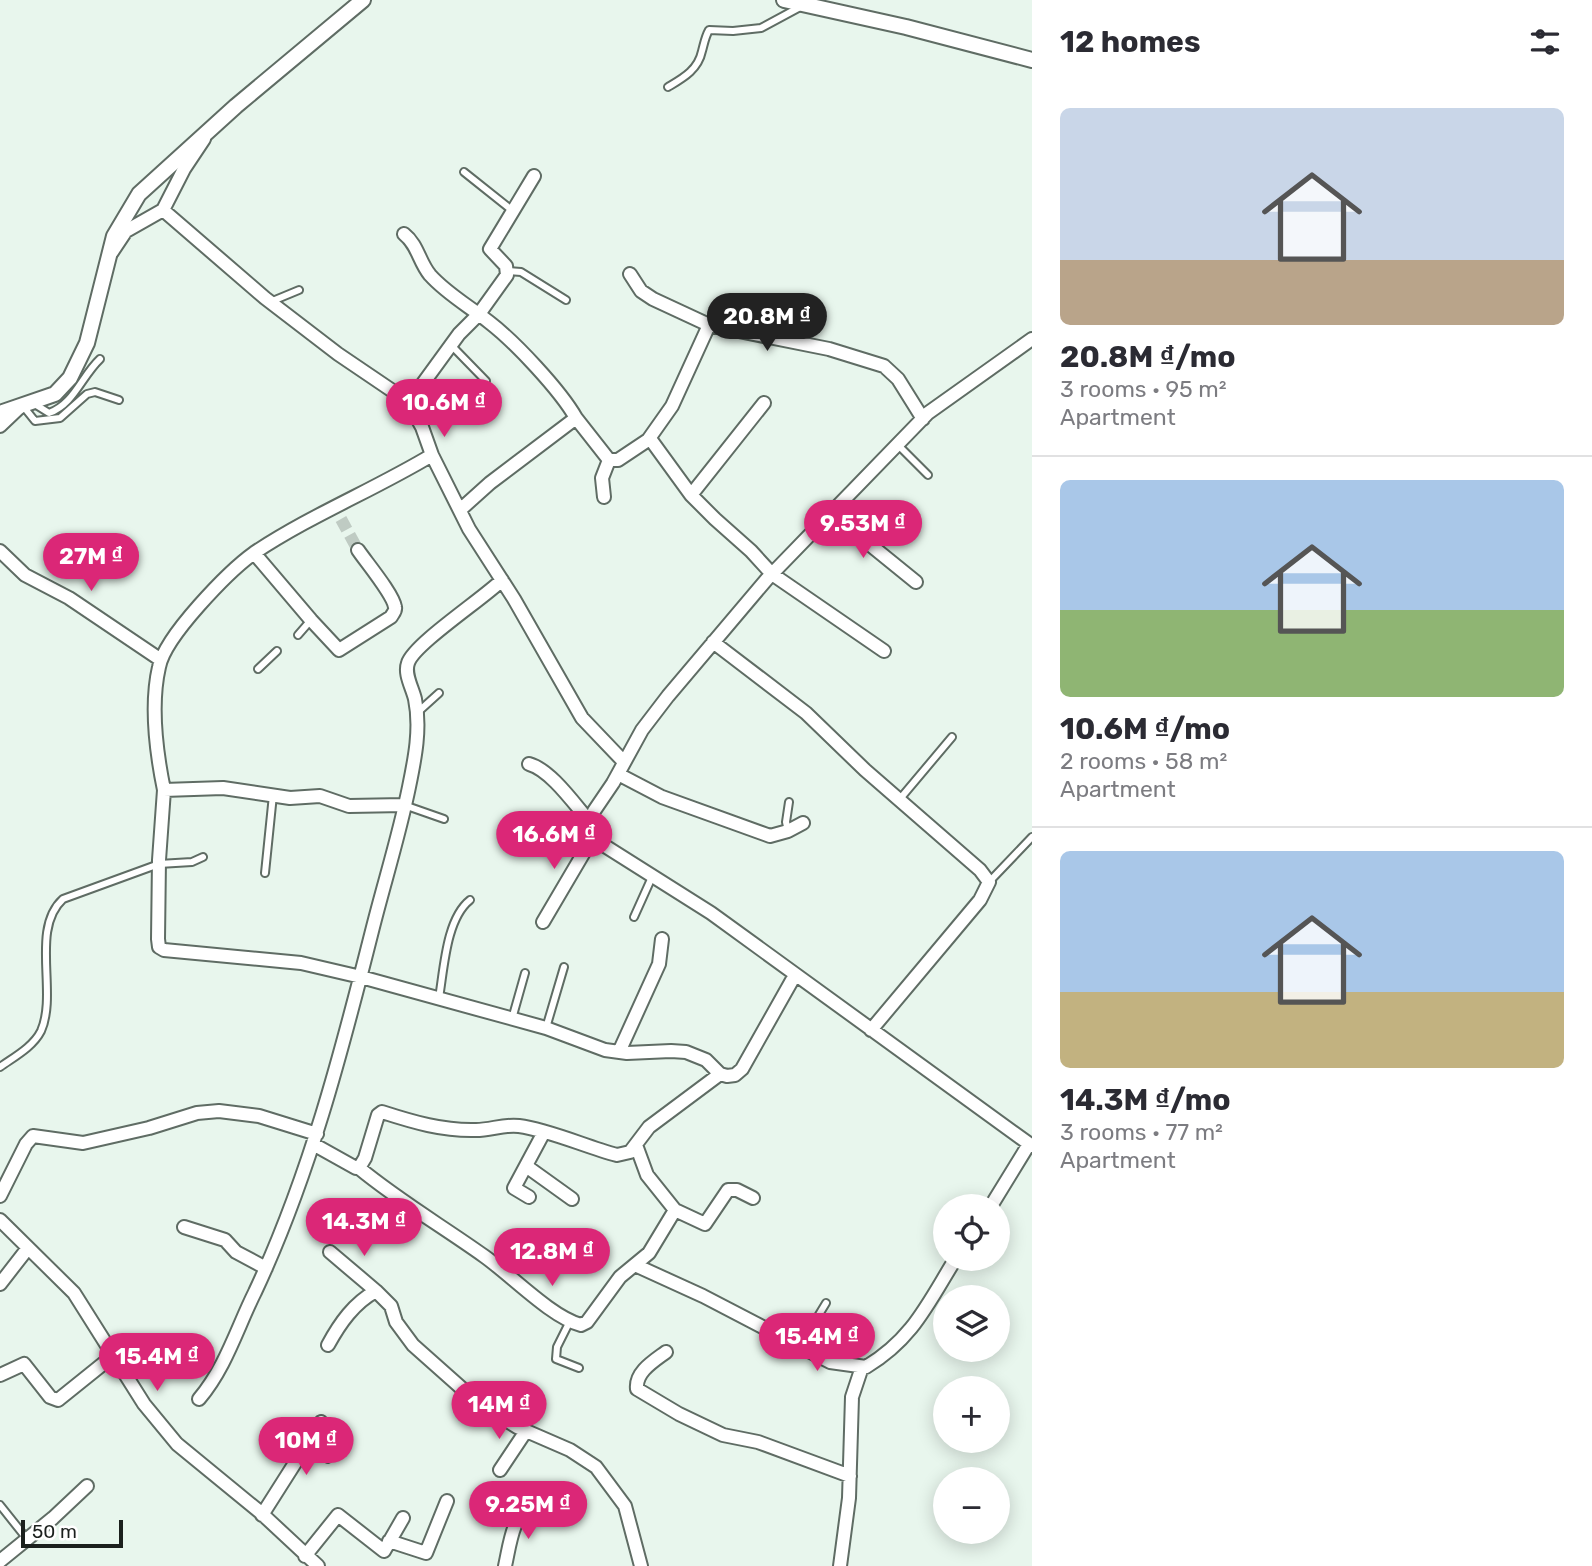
<!DOCTYPE html>
<html lang="en">
<head>
<meta charset="utf-8">
<style>
	:root { --surface:#fff; --page:#f2f2f3; --text:#2b2b33; --muted:#7c7c81; --line:#e1e1e2; --accent:#db2777 }
	body { margin:0; font-family:Rubik,sans-serif; background:var(--page); color:var(--text); height:100vh; display:flex; flex-direction:column; font-size:26px; white-space:nowrap }
	* { box-sizing:border-box; margin:0 }
	p { font-size:23px; color:var(--muted) }
	.icon { flex:none; width:38px; height:38px; fill:none; stroke:currentColor; stroke-width:2; stroke-linecap:round; stroke-linejoin:round }
	.map { position:relative; flex:1; overflow:hidden }
	.side { display:flex; flex-direction:column; background:var(--surface); width:560px }
	.side>* { flex:none }
	.tools { position:absolute; left:933px; top:1194px; display:grid; gap:14px }
	.tools a { display:grid; place-items:center; width:77px; height:77px; border-radius:50%; background:var(--surface); box-shadow:0 4px 18px #0003; font-size:35px }
	.scale { position:absolute; left:21px; bottom:18px; width:102px; box-sizing:border-box; padding-left:7px; border:4px solid #1b201d; border-top:0; font-size:19px; line-height:24px; white-space:nowrap; color:#1b201d; -webkit-text-stroke:5px #fff; paint-order:stroke }
	.price { position:absolute; translate:-50% -60px; padding:0 16px; border-radius:24px; background:var(--accent); color:#fff; font-size:23px; line-height:46px; filter:drop-shadow(0 2px 4px #0008) }
	.price::after { content:''; position:absolute; left:50%; top:42px; width:21px; height:16px; margin-left:-10px; background:inherit; clip-path:polygon(0 0,100% 0,50% 100%) }
	.price.active { background:#222; color:#fff }
	ul { padding:0; list-style:none }
	li { display:grid; align-content:center; gap:14px; height:371px; padding:0 28px }
	li+li { border-top:2px solid var(--line) }
	li span { display:grid; place-items:center; height:217px; border-radius:10px; color:#555 }
	li>.icon { margin-inline-start:auto }
	span .icon { width:126px; height:126px; fill:#fffc; stroke-width:1 }
	li b { font-size:30px }
	h2 { display:flex; justify-content:space-between; align-items:center; height:84px; padding:0 28px; font-size:30px }
	main { display:flex; flex:1; min-height:0 }
	.map>svg:first-child { display:block }
	.lines { fill:none; stroke-linecap:round; stroke-linejoin:round }
	.minor-tunnel { stroke:#bfcbc3; stroke-width:12; stroke-dasharray:12 6; stroke-linecap:butt }
	.service-casing { stroke:#5f6c64; stroke-width:10 }
	.minor-casing { stroke:#5f6c64; stroke-width:16 }
	.tertiary-casing { stroke:#5f6c64; stroke-width:18 }
	.service { stroke:#fff; stroke-width:6 }
	.minor { stroke:#fff; stroke-width:12 }
	.tertiary { stroke:#fff; stroke-width:14 }
</style>
</head>
<body>
<main>
<div class="map">
<svg width="1032" height="1566" viewBox="0 0 1032 1566">
	<rect width="100%" height="100%" fill="#e8f6ed"/>
	<g class="lines">
		<path class="minor-tunnel" d="M341,519L358,550"/>
		<g class="service-casing">
			<path id="service" d="M668,87C683,78 698,70 702,51C704,44 705,37 709,30L733,31L761,28L800,7
				M464,172L513,211
				M508,271L521,272L566,300
				M270,302L299,290
				M451,345L486,381
				M33,403L49,413C74,404 81,377 100,359
				M23,406L35,421L60,418L87,394L95,392L119,400
				M897,444L928,475
				M298,635L311,620
				M258,669L277,651
				M418,712L439,693
				M899,800L952,737
				M404,805L444,819
				M788,831L786,822L789,802
				M265,873L273,795
				M989,882L1032,837
				M634,917L652,877
				M439,998C444,969 446,919 470,900
				M512,1019L525,973
				M546,1028L564,967
				M0,1067C14,1057 33,1047 41,1031C58,993 30,929 63,899L159,864L192,862L203,857
				M570,1321L557,1347L556,1359L579,1368
				M800,1346L826,1303
				M308,1443L328,1459
				M0,1505L27,1539"/>
		</g>
		<g class="minor-casing">
			<path id="minor" d="M163,210L265,298L338,354L400,396L412,409L422,427L432,455L469,529L514,599L582,718L624,762
				M404,234C418,245 419,262 430,275C447,294 469,306 489,322C515,342 560,390 576,418L490,483L460,510
				M112,252L126,231L163,210L184,169L204,139
				M630,274L641,291L653,299L709,325
				M1032,339L928,413L767,579L668,696L642,730L613,783L594,811L590,822V833L597,841L711,913L1032,1146
				M408,404L459,334L479,314L507,275L506,266L490,249L534,176
				M576,418L609,460H618L648,440H651L691,495L715,519L751,551L772,574L884,651
				M0,426L20,407
				M648,440L672,406L709,325L829,349L884,366L898,379L923,419
				M691,495L764,403
				M604,497L602,478L609,460
				M831,513L916,582
				M358,550C366,562 393,594 395,607C396,611 393,613 391,617L339,650L311,620L254,553C229,571 165,636 159,667C150,706 156,751 164,790L223,788L290,798L320,796L349,806L404,805
				M0,551L25,575L69,598L161,660
				M254,553C311,515 374,490 432,455
				M713,642L806,713L865,770L980,870L989,882L980,900L871,1030
				M529,764C551,770 575,805 590,822
				M618,774L662,797L770,836L788,831L803,823
				M164,790L159,860L158,939L159,947L164,950L301,963L361,977L546,1028L605,1050L627,1053L671,1051L686,1052L706,1060L720,1074L727,1076L735,1075L742,1069L795,975
				M543,922L593,837
				M619,1052L659,964L662,939
				M313,1144L356,1168H359L365,1158L378,1115L382,1112C413,1122 443,1131 476,1130C491,1130 504,1124 519,1126C550,1130 586,1147 617,1155L630,1152L649,1127L720,1074
				M526,1166L572,1199
				M359,1168C399,1201 442,1226 484,1256C511,1275 551,1317 581,1325L587,1322L620,1277L649,1253L675,1210L647,1175L636,1145
				M0,1196L26,1144L33,1136L83,1143L149,1128L197,1113L219,1111L259,1116L317,1134
				M529,1197L514,1188L544,1132
				M991,1206L1029,1144
				M675,1210L705,1224L728,1190H737L753,1198
				M0,1220L74,1293L144,1404L177,1444L260,1512L318,1566
				M184,1227L225,1240L236,1252L266,1268
				M330,1252L376,1291
				M635,1265L703,1296L830,1362L866,1367C913,1339 928,1303 956,1258
				M0,1284L28,1248
				M328,1345C340,1323 354,1303 376,1291L391,1306L396,1322L413,1345L476,1401L517,1427L570,1450L596,1467L625,1506L641,1566
				M666,1352C654,1361 635,1372 637,1389L679,1414L723,1435L758,1442L850,1476
				M0,1375L24,1364L50,1397L58,1400L114,1355
				M199,1399C226,1367 237,1328 255,1292C309,1177 341,1054 372,931C384,883 399,836 409,787C415,758 421,728 415,699C412,687 404,674 408,663C414,644 484,598 502,580
				M500,1470L526,1431
				M262,1515L321,1422
				M389,1541L426,1553L447,1501
				M305,1556L338,1515L384,1551L403,1518
				M0,1561L53,1518L87,1486
				M505,1566C510,1544 512,1517 532,1503
				M840,1566L849,1498L852,1397L862,1367"/>
		</g>
		<g class="tertiary-casing">
			<path id="tertiary" d="M784,0L906,27L1032,60
				M0,413L55,394L70,378L87,343L114,236L139,194L236,106L363,0"/>
		</g>
		<use href="#service" class="service"/>
		<use href="#minor" class="minor"/>
		<use href="#tertiary" class="tertiary"/>
	</g>
</svg>
<div class="tools">
<a><svg class="icon" aria-label="locate" viewBox="0 0 24 24"><circle cx="12" cy="12" r="6"/><path d="M12 2v4M12 18v4M2 12h4M18 12h4"/></svg></a>
<a><svg class="icon" aria-label="layers" viewBox="0 0 24 24"><path d="M12 4l9 5-9 5-9-5zM3 14l9 5 9-5"/></svg></a>
<a>+</a>
<a>−</a>
</div>
<div class="scale">50 m</div>
<b class="price active" style="left:767px;top:353px">20.8M ₫</b>
<b class="price" style="left:444px;top:439px">10.6M ₫</b>
<b class="price" style="left:863px;top:560px">9.53M ₫</b>
<b class="price" style="left:91px;top:593px">27M ₫</b>
<b class="price" style="left:554px;top:871px">16.6M ₫</b>
<b class="price" style="left:364px;top:1258px">14.3M ₫</b>
<b class="price" style="left:552px;top:1288px">12.8M ₫</b>
<b class="price" style="left:817px;top:1373px">15.4M ₫</b>
<b class="price" style="left:157px;top:1393px">15.4M ₫</b>
<b class="price" style="left:499px;top:1441px">14M ₫</b>
<b class="price" style="left:306px;top:1477px">10M ₫</b>
<b class="price" style="left:528px;top:1541px">9.25M ₫</b>
</div>
<section class="side">
<h2>12 homes<svg class="icon" aria-label="filters" viewBox="0 0 24 24"><path d="M4 7h16M4 17h16"/><circle cx="9" cy="7" r="2"/><circle cx="15" cy="17" r="2"/></svg></h2>
<ul>
<li><span style="background:linear-gradient(#c9d6e8 70%,#b9a48a 0)"><svg class="icon" aria-label="home" viewBox="0 0 24 24"><path d="M3 11l9-7 9 7M6 9v11h12V9"/></svg></span><div><b>20.8M ₫/mo</b><p>3 rooms · 95 m²</p><p>Apartment</p></div></li>
<li><span style="background:linear-gradient(#a9c7e8 60%,#8fb573 0)"><svg class="icon" aria-label="home" viewBox="0 0 24 24"><path d="M3 11l9-7 9 7M6 9v11h12V9"/></svg></span><div><b>10.6M ₫/mo</b><p>2 rooms · 58 m²</p><p>Apartment</p></div></li>
<li><span style="background:linear-gradient(#a9c7e8 65%,#c2b280 0)"><svg class="icon" aria-label="home" viewBox="0 0 24 24"><path d="M3 11l9-7 9 7M6 9v11h12V9"/></svg></span><div><b>14.3M ₫/mo</b><p>3 rooms · 77 m²</p><p>Apartment</p></div></li>
</ul>
</section>
</main>
</body>
</html>
